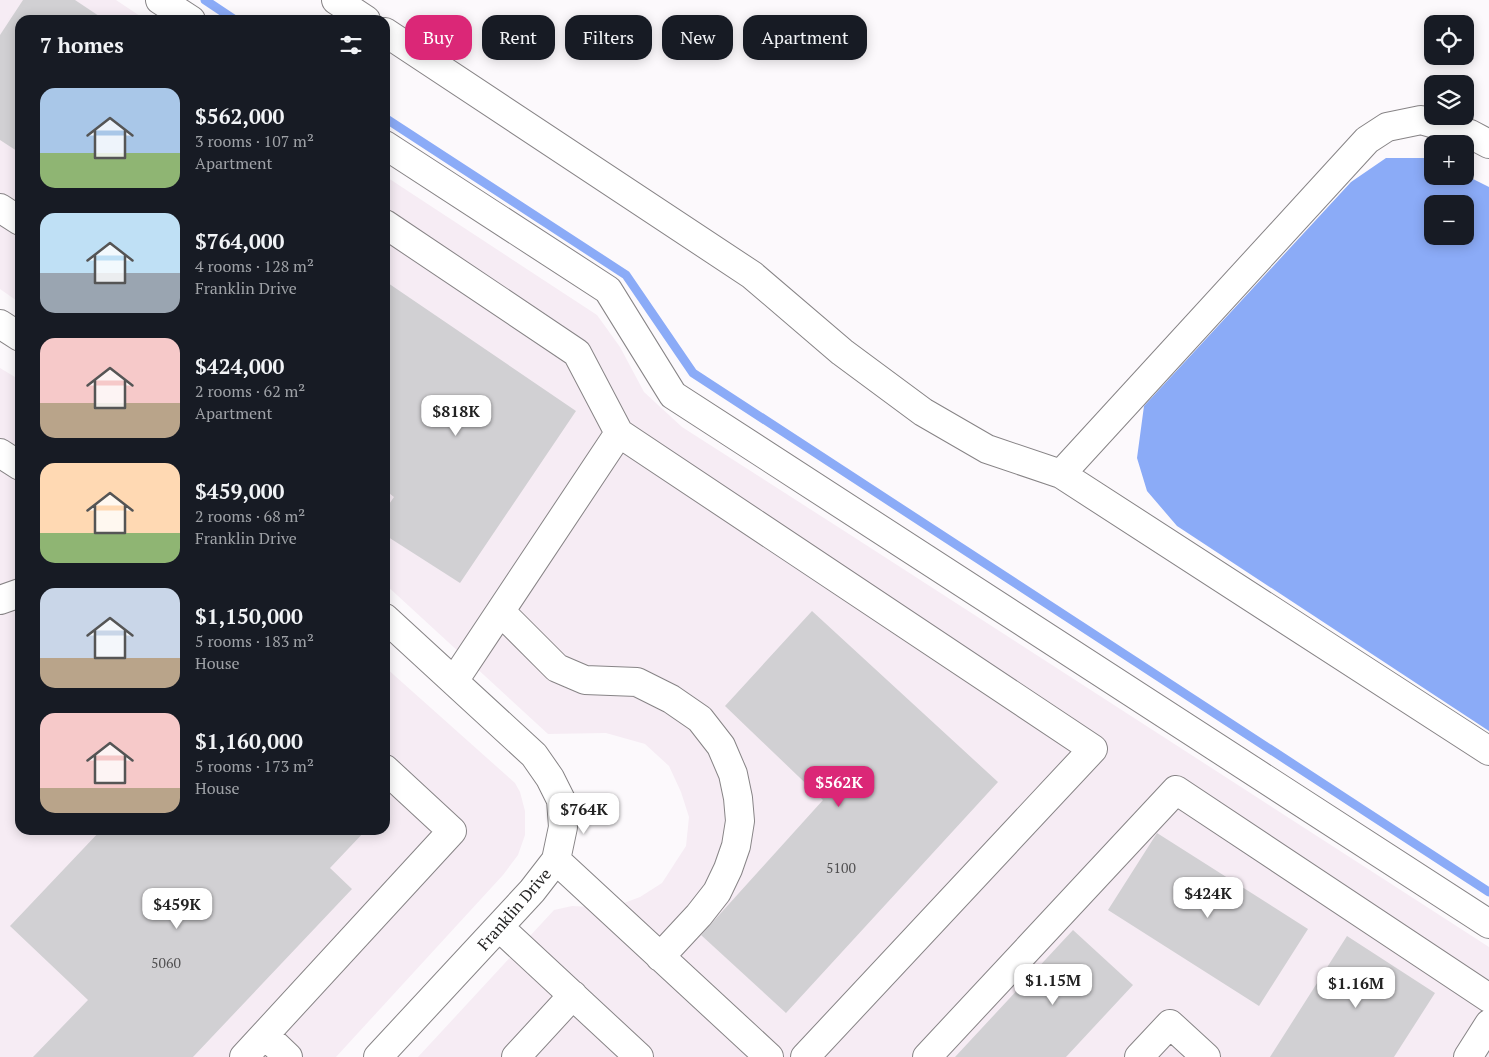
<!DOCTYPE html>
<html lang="en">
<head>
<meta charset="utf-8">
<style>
	:root { --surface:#171b24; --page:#242831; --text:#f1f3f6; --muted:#9ea1a6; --accent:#db2777 }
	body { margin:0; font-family:"PT Serif",serif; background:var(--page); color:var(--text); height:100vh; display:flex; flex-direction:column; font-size:19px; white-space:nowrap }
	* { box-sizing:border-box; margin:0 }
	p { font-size:16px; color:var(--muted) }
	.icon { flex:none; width:28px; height:28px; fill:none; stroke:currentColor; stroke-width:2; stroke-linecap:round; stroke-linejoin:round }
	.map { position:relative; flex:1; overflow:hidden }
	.side { position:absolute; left:15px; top:15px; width:375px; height:820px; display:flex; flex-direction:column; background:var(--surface); border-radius:15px; box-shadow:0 2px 12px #0003 }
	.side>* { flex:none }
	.guide { position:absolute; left:405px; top:15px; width:475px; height:45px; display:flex; gap:10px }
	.tools { position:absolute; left:1424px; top:15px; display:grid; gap:10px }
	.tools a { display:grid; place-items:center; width:50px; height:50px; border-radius:10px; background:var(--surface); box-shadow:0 2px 12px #0003; font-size:25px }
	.price { position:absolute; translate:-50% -42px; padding:0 11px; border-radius:10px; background:#fff; color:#222; font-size:16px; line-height:32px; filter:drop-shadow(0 1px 2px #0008) }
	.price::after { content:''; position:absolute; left:50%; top:30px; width:15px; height:11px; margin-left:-8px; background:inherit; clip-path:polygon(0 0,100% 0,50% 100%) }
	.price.current { background:var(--accent); color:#fff }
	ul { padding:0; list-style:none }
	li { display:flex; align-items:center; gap:15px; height:125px; padding:0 25px }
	li span { display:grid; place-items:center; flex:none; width:140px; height:100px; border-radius:15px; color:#555 }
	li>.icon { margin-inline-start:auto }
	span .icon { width:60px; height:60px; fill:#fffc; stroke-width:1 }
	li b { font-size:21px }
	h2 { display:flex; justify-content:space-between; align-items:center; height:60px; padding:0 25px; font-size:21px }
	.pill { padding:0 18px; border-radius:15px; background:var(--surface); box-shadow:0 2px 12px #0003; font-size:18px; line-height:45px }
	.pill.current { background:var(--accent); color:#fff }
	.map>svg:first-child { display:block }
	.built { fill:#f6ecf4 }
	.water { fill:#8babf7; fill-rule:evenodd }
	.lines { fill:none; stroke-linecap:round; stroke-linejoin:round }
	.stream { stroke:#8babf7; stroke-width:9 }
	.building { fill:#d1d0d3 }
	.minor-casing { stroke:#878486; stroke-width:30 }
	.minor { stroke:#fff; stroke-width:28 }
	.labels { text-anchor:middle; stroke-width:4; stroke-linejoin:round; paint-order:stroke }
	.number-label { font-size:14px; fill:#504f50 }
	.street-label { font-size:16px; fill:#252424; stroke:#fff }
</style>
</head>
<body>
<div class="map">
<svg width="1489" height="1057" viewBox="0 0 1489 1057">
	<rect width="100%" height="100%" fill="#fcf9fc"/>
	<path class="built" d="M0,0H116L146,20H20V303L0,289Z
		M385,176L597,315L620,347L644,392L682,427L849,534L1489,947V1057H418L554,910L572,906L592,907L624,903L640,897L662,883L686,846L689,817L681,792L669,766L645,744L606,733L548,734L385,584Z
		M0,368L20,380V830H385V667L515,783L520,792L525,811V835L518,855L503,875L336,1057H0Z"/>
	<path class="water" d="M1386,158H1432V176H1465V175L1489,187V731L1177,526L1147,491L1137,458L1144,406L1351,182ZM1432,204H1465V236H1432Z"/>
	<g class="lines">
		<path class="stream" d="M205,0L235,20
			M385,118L626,275L693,373L1489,892"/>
	</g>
	<path class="building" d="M23,0H75L105,20H20V153L0,140V35Z
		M385,281L576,411L460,583L385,535V510L394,497L385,490Z
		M812,611L998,782L786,1013L701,935L823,800L725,706Z
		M101,830H366L330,868L352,889L193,1057H33L88,1000L10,926Z
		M1157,833L1308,929L1259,1006L1108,910Z
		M1073,930L1133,985L1066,1057H955Z
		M1347,936L1435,993L1394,1057H1270Z"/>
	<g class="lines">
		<g class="minor-casing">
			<path id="minor" d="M160,0L191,20
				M336,0L366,20
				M385,32L752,275L842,352L923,412L987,449L1061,474L1489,751
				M385,145L608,290L673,395L1489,924
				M0,208L20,221
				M385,224L577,353L619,433L1093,749L805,1057
				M0,324L20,337
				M0,453L20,466
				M1061,474L1367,140L1387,127L1421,120L1470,134L1489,144
				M0,600L20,593
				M501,612L557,668L585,680L637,682L671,699L700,719L721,746L733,774L738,798L740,821L736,846L728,869L717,892L699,915L660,957
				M454,681L619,433
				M556,860L769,1057
				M499,927L639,1057
				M265,1035L288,1057
				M244,1057L452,831L385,769
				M378,1057L532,891L556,860L563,827L561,800L550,778L534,755L385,618
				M516,1057L573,995
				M927,1057L1176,790L1489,998
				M1139,1057L1170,1024L1206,1057
				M1468,1057L1489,1024"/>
		</g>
		<use href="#minor" class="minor"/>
	</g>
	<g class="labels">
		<g class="number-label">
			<text x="841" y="873">5100</text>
			<text x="166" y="968">5060</text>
		</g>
		<g class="street-label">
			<text transform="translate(514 909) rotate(-49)" y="6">Franklin Drive</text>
		</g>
	</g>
</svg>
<div class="tools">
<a><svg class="icon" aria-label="locate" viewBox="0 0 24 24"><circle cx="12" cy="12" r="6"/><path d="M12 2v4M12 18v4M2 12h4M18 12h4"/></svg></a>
<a><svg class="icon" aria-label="layers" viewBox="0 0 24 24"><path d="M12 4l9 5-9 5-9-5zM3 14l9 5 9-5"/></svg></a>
<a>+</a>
<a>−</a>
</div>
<b class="price" style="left:456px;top:437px">$818K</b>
<b class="price current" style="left:839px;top:808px">$562K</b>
<b class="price" style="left:584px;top:835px">$764K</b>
<b class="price" style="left:1208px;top:919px">$424K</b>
<b class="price" style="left:177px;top:930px">$459K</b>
<b class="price" style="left:1053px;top:1006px">$1.15M</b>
<b class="price" style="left:1356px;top:1009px">$1.16M</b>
<div class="guide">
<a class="pill current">Buy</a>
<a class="pill">Rent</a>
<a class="pill">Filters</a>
<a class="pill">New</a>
<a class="pill">Apartment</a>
</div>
<section class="side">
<h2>7 homes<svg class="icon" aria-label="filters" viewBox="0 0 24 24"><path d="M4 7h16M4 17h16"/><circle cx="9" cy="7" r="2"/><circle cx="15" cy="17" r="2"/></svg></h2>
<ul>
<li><span style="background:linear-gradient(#a9c7e8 65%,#8fb573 0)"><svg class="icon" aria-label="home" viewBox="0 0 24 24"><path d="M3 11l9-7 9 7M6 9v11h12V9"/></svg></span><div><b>$562,000</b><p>3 rooms · 107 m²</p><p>Apartment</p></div></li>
<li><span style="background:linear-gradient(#bfe0f5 60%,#9aa5b1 0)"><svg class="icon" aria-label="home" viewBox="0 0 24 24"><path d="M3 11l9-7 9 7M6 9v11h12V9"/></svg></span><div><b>$764,000</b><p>4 rooms · 128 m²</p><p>Franklin Drive</p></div></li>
<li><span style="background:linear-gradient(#f6c9c9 65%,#b9a48a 0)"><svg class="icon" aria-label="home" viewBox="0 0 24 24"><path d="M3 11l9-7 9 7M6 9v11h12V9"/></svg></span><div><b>$424,000</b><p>2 rooms · 62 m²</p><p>Apartment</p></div></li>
<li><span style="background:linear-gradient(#ffd9b3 70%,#8fb573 0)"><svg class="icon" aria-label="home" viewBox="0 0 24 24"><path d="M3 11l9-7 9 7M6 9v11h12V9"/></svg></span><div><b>$459,000</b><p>2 rooms · 68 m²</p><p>Franklin Drive</p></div></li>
<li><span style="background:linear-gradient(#c9d6e8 70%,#b9a48a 0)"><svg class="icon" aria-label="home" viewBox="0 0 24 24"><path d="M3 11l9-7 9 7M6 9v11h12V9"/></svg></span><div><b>$1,150,000</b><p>5 rooms · 183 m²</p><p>House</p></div></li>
<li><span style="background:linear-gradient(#f6c9c9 75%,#b9a48a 0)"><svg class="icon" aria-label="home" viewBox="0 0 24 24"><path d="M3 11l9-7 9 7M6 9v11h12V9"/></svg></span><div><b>$1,160,000</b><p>5 rooms · 173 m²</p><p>House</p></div></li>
</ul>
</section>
</div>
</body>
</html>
